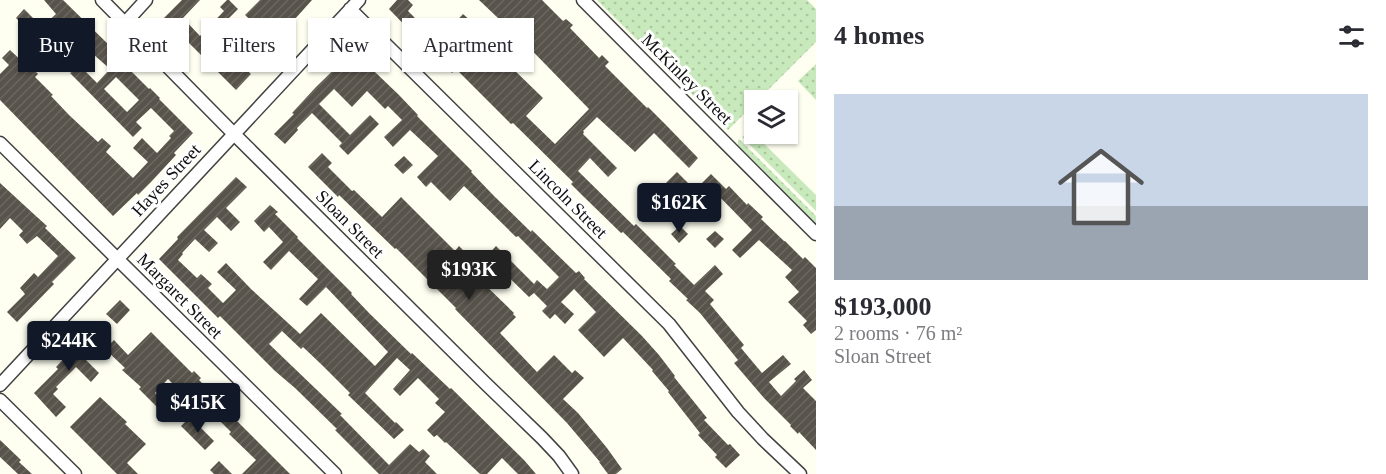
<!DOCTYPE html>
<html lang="en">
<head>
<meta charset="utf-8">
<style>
	:root { --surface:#fff; --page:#f2f2f3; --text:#2b2b33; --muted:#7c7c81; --accent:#111827 }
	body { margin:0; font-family:Georgia,serif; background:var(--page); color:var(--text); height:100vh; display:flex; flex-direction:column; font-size:22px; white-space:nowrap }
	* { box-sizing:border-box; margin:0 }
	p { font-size:20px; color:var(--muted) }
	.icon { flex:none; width:33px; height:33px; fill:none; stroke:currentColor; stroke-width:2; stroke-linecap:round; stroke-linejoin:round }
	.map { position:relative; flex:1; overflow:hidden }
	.panel { display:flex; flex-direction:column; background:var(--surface); width:570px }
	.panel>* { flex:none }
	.banner { position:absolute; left:18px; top:18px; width:570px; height:54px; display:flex; gap:12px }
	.controls { position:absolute; left:744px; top:90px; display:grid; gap:12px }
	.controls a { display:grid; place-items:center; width:54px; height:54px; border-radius:0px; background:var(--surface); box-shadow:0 2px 4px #0004; font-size:30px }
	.price { position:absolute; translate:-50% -51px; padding:0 14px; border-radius:6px; background:var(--accent); color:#fff; font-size:20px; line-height:39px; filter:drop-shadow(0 2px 3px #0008) }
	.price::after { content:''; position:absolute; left:50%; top:36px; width:18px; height:14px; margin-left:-9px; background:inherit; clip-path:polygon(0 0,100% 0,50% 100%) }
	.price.on { background:#222; color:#fff }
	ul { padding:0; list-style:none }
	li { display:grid; align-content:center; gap:12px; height:318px; padding:0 18px }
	li span { display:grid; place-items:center; height:186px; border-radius:0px; color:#555 }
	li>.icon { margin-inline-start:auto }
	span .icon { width:108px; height:108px; fill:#fffc; stroke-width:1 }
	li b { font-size:26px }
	h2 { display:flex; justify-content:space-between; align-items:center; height:72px; padding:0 18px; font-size:26px }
	.chip { padding:0 21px; border-radius:0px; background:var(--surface); box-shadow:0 2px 4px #0004; font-size:21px; line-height:54px }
	.chip.on { background:var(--accent); color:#fff }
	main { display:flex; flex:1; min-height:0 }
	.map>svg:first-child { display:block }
	.grass { fill:url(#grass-dots) }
	.building { fill:url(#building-hatch); fill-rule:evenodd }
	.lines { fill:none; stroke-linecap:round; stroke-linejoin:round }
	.minor-casing { stroke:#424242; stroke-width:15 }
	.minor { stroke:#fff; stroke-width:12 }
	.labels { text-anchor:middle; stroke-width:6; stroke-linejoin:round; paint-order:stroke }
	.street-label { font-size:18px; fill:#0f0f0f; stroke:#fff }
</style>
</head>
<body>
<main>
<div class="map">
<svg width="816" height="474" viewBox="0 0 816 474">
	<defs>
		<pattern id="grass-dots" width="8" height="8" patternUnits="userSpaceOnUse" patternTransform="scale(1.5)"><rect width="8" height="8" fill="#c8e9bb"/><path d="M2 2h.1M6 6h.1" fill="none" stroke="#abc7a0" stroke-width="1.8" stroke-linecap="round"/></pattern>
		<pattern id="building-hatch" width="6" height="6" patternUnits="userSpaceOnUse" patternTransform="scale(1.5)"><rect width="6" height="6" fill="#58534b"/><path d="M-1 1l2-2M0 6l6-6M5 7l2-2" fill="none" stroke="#6b6761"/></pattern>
	</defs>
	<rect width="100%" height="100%" fill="#fefff1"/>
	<path class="grass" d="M597,0H807L816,9V42L758,100H754V104L728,130Z
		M816,64V100L798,81Z
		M750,130L816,195V211L742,137Z
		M739,139L816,216V223L738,145V141Z"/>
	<path class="building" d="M44,0H63L110,46L109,47L127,65L126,66L149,89L150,88L160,98L159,99L193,133L174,153L176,155L152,181L138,195L137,193L113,216L0,100V74L9,65L2,58L10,50L28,67L30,66L38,74L35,77L53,95L51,96L69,115L98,142L102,138L111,146L106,152L133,178L148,162L133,148L142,138L157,153L171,138L169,136L174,131L151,108L136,122L142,128L133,137L70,73L73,71L45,42L42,45L16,18L24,9L42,27L56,14ZM93,54L110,69L97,83L81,67ZM116,77L139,100L127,112L104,89Z
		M182,0H200L183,18L200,36L224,11L220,7L227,0H229L238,9L225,22L227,24L208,43L221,55L240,36L247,42L260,29L245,15L260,0H312L277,39V40L265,52L263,50L245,68L251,74L236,90L164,18Z
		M397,0H408L413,5L408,11L432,35L439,28L445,33L463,14L473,23L471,25L498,51L499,50L508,59L506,62L543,98L526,116L555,144L589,109L507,25L503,29L495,21L498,18L479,0H542L563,21L566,19L573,25L570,28L599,58L602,55L609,62L605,66L647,108L648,107L666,125L698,158L689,168L654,133L635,152L597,117L583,131L584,132L583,134L617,168L608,177L590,158L578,171L634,226L636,224L676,264L674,265L694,285L715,265L723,274L705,291L714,300L710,304L744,345L741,348L762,373L783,355L791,364L769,382L781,396L796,381L794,379L804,370L812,380L803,388L816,401V450L799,432L798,434L790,426L791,425L764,398L734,363L738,360L700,313L686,300L688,299L669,281L671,279L623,232L621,233L583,196L571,184L573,182L513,123L511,124L456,69L452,73L446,66L447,64L441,57L419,36L417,38L389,9Z
		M353,51L399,95L418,115L417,116L472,171L471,172L494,196L531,232L532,230L576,273L579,271L585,278L584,279L642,336L659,355L675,376L674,377L707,418L704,420L728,445L730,444L740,455L726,468L715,457L717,455L698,435L700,433L668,392L669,391L652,371L653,370L623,338L604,357L578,330L596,312L574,289L561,302L574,314L565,324L555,314L550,319L542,311L547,306L534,293L529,297L487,256L496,246L534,284L537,280L547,289L559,277L518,236L516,237L464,186L450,201L431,182L426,187L417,177L438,156L410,130L393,147L384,137L402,120L388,106L385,109L367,91L352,107L334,89L319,104L350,135L370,115L379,124L348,155L339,146L342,143L312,113L297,128L298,130L285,144L274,134L294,114L292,113L316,87Z
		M322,153L332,163L328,167L352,191L354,190L382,217L401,197L455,251L459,246L468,255L459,264L456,261L443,274L456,287L475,269L483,277L480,280L514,313L513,314L516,317L500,333L537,372L554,355L572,373L575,370L584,378L563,399L578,413L607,448L622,469L616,474H608L599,462H600L567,423L455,309L456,308L396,248L395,249L339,195L338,197L308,167Z
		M404,156L413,165L403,174L394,165Z
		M677,172L696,191L687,200L677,189L669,197L661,188Z
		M711,174L726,189L729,186L747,205L748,203L763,217L761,219L784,241H785L803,259L805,257L816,268V330L811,334L803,325L807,321L788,302L799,292L785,277L792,270L759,240L740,258L732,250L752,230L713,190L708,195L699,186Z
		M236,177L247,187L226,208L240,222L231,231L217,217L204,230L218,243L209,252L195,239L182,253L183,254L178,260L197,278L201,274L212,284L208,288L223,303L236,290L217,272L226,263L251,289L300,334L321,313L375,366L388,352L326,287L307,306L299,299L318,279L289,251L271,270L263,262L283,242L269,227L264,232L254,221L270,205L278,212L275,214L298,237L297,238L352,293L351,294L369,313L411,354L412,353L450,389L451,388L524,460L536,474H518L502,458L487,474H480L446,442L445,443L437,435L434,437L427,430L445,412L435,403L439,399L418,378L400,396L393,389L410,370L397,358L365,393L395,423L396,422L404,430L394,439L348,395L350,393L322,365L303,347L301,349L282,331L269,344L342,414L340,415L389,465L410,444L419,452L423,449L430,456L425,462L437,474H379L335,430L337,429L295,388L275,371L220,316L218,318L159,259L178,239L177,237Z
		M0,183L37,217L47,226L45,228L76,258L52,282L54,284L17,322L7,312L25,294L20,288L34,273L38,277L58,256L37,236L27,244L19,235L23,231L10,218L0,229Z
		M646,201L655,210L648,217L639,208Z
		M680,226L688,234L679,243L671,234Z
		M715,231L724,239L715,248L706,239Z
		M120,300L130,310L117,324L106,314Z
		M93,327L103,337L83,357L99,373L91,382L76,367L56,387L58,389L53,394L66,407L56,417L34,393L58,369L56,367Z
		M151,332L192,373L194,371L201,378L199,380L236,417L235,419L290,474H242L256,460L229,434L231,432L189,390L184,395L168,379L155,393L175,411L165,420L158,413L160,410L139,389L141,387L122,370L125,368L105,349L114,340L128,355Z
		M100,397L127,422L125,424L146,444L127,463L138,474H117L70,427Z
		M190,417L214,441L205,450L181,426Z
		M0,440L21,460L19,462L32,474H18L0,457Z
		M219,461L232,474H214L210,470Z"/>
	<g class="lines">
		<g class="minor-casing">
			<path id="minor" d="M102,0L234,134L484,382L542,438L559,456L572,474
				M583,0L816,234
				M350,9L669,324L738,412L763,439L800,474
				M125,23L146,0
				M0,143L335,474
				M0,385L359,0
				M0,400L75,474"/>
		</g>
		<use href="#minor" class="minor"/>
	</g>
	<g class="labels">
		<g class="street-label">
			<text transform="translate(687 79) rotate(45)" y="6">McKinley Street</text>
			<text transform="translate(166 180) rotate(-47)" y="6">Hayes Street</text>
			<text transform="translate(568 199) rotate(45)" y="6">Lincoln Street</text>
			<text transform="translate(350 224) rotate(45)" y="6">Sloan Street</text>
			<text transform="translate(180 296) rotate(45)" y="6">Margaret Street</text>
		</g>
	</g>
</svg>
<div class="controls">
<a><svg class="icon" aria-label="layers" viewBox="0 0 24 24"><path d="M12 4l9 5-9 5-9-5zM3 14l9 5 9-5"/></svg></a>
</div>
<b class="price" style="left:679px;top:234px">$162K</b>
<b class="price on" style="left:469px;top:301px">$193K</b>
<b class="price" style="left:69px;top:372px">$244K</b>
<b class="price" style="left:198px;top:434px">$415K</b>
<div class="banner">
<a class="chip on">Buy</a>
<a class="chip">Rent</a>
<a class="chip">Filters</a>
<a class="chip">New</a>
<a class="chip">Apartment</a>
</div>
</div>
<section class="panel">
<h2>4 homes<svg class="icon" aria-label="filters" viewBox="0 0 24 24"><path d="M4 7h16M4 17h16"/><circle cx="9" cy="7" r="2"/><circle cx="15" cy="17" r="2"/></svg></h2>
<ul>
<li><span style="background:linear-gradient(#c9d6e8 60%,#9aa5b1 0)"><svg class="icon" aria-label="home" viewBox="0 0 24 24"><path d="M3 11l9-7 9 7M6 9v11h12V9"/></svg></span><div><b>$193,000</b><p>2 rooms · 76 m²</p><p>Sloan Street</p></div></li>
</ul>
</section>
</main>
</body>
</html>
